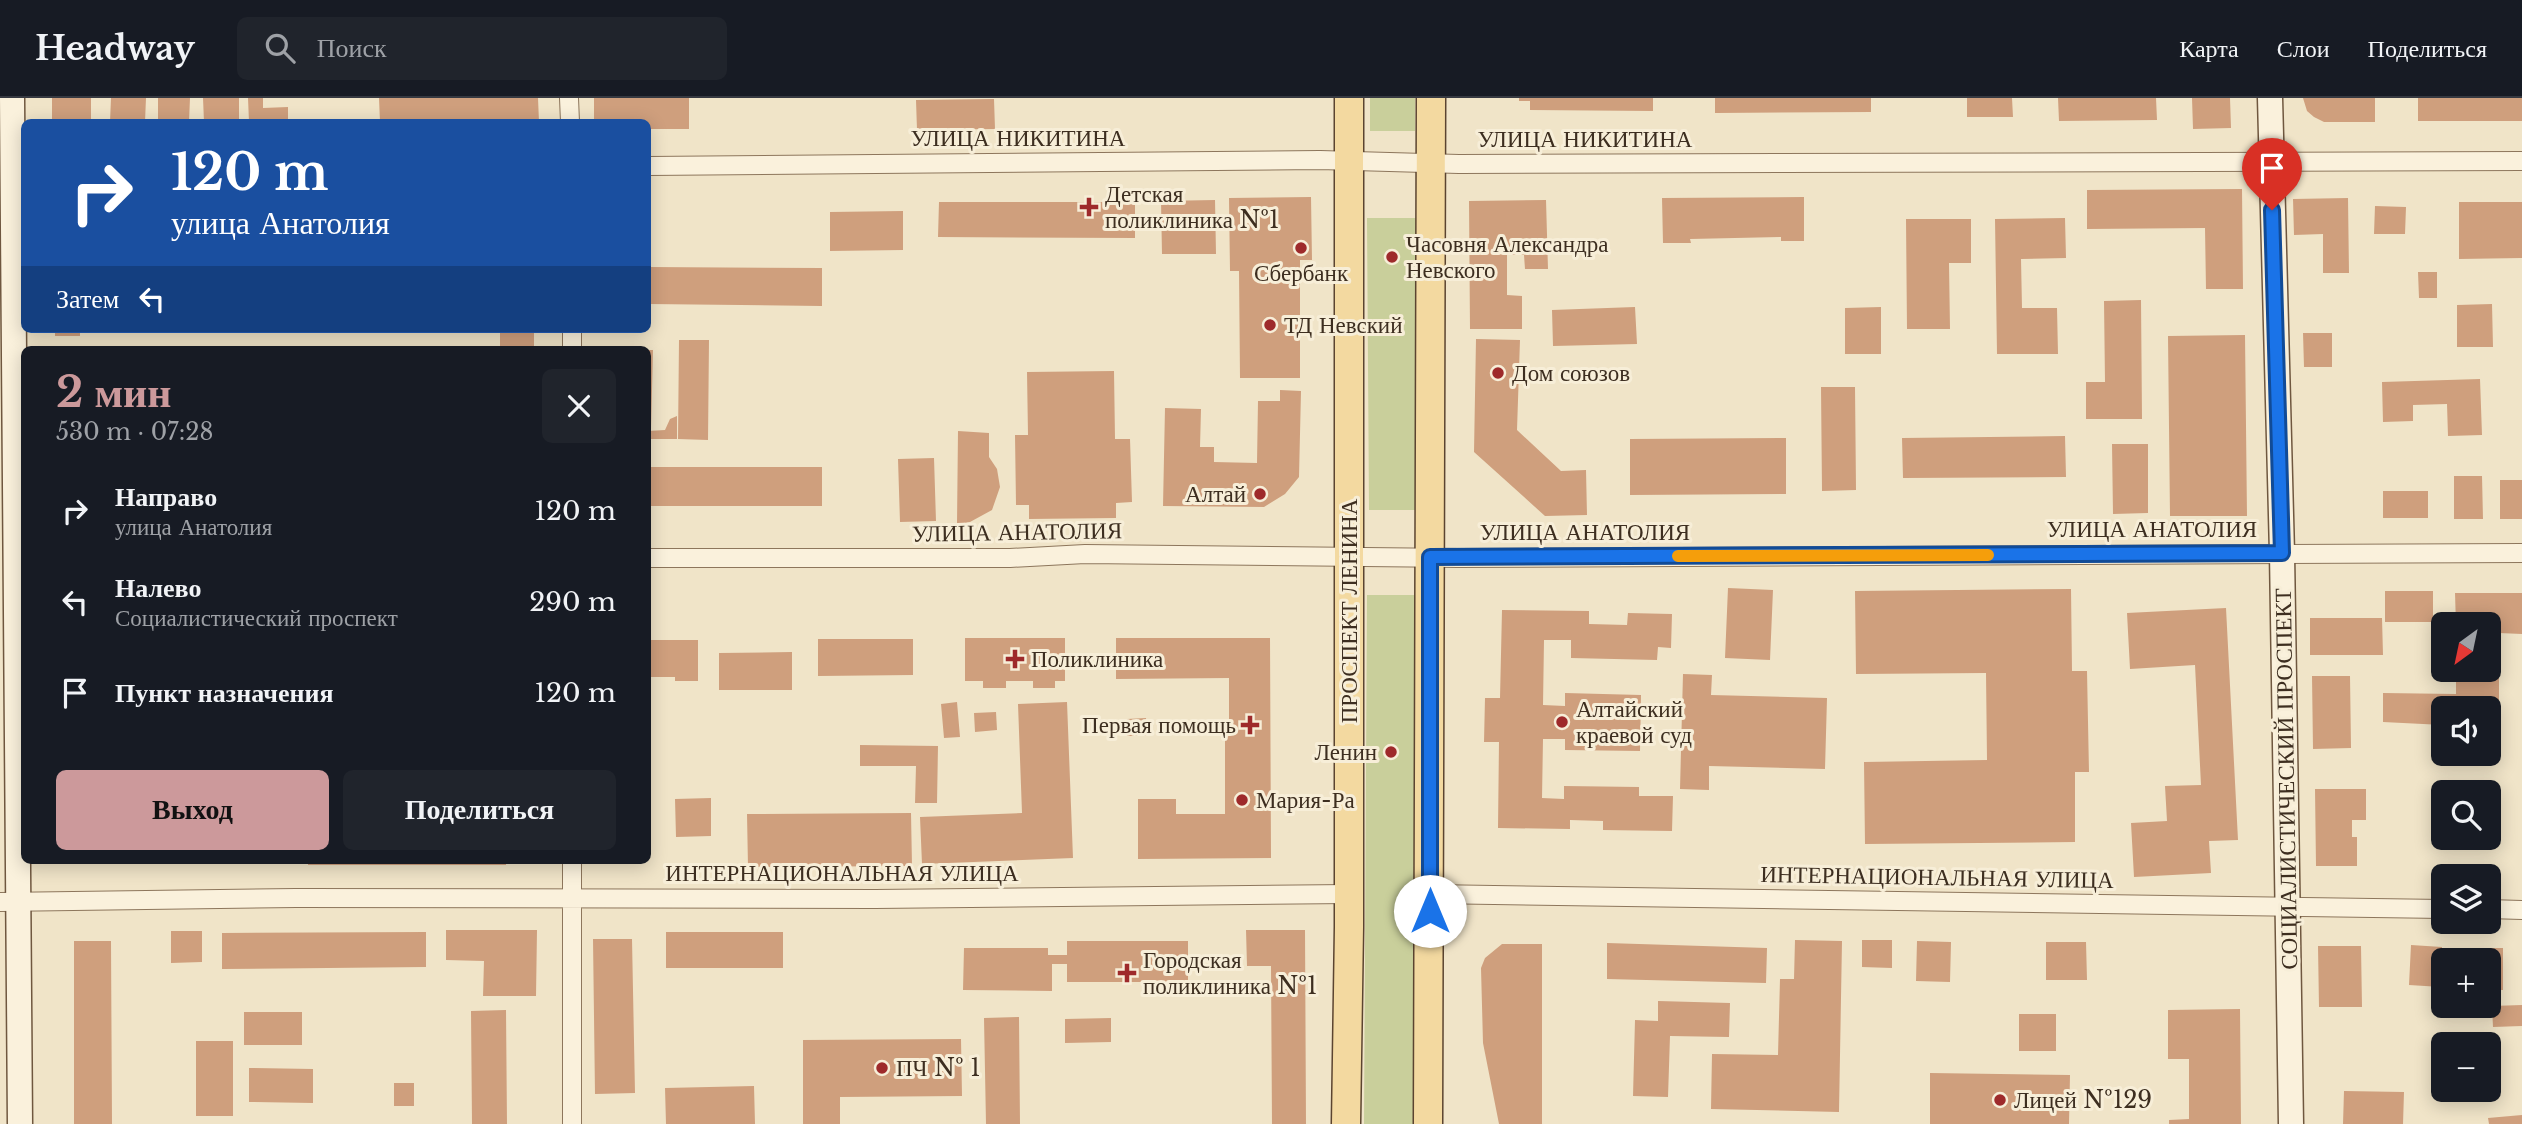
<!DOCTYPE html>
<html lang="ru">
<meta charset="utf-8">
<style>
:root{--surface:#171b24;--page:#20242c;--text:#f1f3f6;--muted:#9ea1a6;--line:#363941;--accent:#cc999b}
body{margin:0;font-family:"Libre Baskerville",serif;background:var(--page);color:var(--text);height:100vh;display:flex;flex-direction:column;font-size:26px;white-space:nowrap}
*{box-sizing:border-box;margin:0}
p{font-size:23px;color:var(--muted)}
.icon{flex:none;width:38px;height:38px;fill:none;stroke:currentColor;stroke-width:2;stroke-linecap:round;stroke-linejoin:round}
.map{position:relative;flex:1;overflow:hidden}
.side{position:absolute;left:21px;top:248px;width:630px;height:518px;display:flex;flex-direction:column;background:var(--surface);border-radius:10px;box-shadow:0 4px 18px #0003}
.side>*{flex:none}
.banner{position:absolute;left:21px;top:21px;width:630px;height:214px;border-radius:10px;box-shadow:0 4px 18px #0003;background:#1a4fa0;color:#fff;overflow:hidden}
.needle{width:46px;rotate:213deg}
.tools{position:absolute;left:2431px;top:514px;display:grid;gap:14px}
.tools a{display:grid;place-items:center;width:70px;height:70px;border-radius:10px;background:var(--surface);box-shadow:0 4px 18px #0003;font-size:35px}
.pin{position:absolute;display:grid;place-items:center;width:60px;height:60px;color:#fff;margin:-72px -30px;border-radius:50% 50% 50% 0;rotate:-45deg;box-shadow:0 0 7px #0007}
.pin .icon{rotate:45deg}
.me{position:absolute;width:77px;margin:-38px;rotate:0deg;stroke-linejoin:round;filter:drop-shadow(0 0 5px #0008)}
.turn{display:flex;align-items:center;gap:24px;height:147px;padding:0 35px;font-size:32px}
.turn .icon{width:91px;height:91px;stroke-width:2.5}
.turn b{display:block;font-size:49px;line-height:60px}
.then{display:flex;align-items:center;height:66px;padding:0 35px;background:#0003;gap:14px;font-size:26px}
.round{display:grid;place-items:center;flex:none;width:74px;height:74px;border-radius:10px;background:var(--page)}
.summary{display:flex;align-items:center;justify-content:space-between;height:119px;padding:0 35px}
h1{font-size:42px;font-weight:700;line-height:52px;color:var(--accent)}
.primary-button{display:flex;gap:14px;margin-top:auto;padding:14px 35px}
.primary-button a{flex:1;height:80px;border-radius:10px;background:var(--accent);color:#111;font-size:28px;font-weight:700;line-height:80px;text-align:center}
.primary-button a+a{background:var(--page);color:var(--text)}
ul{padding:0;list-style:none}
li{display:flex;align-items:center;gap:21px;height:91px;padding:0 35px}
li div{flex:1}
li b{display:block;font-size:26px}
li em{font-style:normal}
header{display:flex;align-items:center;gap:42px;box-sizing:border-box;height:98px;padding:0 35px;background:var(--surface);border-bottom:2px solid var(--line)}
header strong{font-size:33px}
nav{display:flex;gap:38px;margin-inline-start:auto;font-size:24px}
.search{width:490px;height:63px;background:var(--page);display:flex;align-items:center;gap:18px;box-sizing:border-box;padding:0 24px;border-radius:10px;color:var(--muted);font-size:26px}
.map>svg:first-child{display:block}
.green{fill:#c9cf9b}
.building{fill:#cf9f7d}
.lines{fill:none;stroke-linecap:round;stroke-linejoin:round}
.street-casing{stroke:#8d765c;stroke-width:20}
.secondary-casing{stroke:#6f573f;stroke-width:27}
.primary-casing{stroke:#5b4430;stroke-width:31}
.street{stroke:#faf1dc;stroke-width:18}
.secondary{stroke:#faf1dc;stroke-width:24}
.primary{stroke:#f3d9a0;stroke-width:28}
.route-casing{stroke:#114b97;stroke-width:18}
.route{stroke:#1a73e8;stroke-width:12}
.slow{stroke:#f59e0b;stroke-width:12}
.poi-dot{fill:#9e2a2b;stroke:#f7eed8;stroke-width:2.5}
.labels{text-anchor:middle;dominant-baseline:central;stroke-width:6;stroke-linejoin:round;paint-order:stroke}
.street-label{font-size:23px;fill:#3d2e20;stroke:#f7eed8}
.poi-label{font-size:23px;fill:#3d2e20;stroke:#f7eed8;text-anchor:start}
</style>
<header>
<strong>Headway</strong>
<div class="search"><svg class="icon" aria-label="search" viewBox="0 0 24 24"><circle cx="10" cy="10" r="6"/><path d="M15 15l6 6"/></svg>Поиск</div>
<nav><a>Карта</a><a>Слои</a><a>Поделиться</a></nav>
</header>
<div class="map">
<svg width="2522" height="1026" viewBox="0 0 2522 1026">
<rect width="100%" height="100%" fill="#f0e4c8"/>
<!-- green -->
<path class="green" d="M1370 0H1415V33H1370Z
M1367 120H1420L1421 412H1369Z
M1367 497H1417L1414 1026H1364Z"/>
<!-- building -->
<path class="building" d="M52 0H91V24H52Z
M111 0H146L145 24H110Z
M158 0H190L189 24H158Z
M203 0H239V24H204Z
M248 0H263V10L288 9V24H249Z
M379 0H538L539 24H380Z
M594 0H689V31H648V24H594Z
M1519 0H1653V13L1530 12V3H1519Z
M1715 0H1871V14L1715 15Z
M1967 0H2012L2013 19H1967Z
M2058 0H2156L2157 22 2059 23Z
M2192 0H2230L2231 30 2193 31Z
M2303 0H2375V24H2324L2314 19 2307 13Z
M2418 0H2522V23H2418Z
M994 1 995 31 917 32 916 2Z
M2242 91 2243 191H2206L2205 130 2087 131V92Z
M1311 99 1312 162H1300V280H1240L1239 173H1230L1229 100Z
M1804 99V143H1781V139L1690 141 1691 145H1663L1662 100Z
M2348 100 2349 175H2323V136L2294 137 2293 101Z
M1215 102 1216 156H1162L1161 103Z
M1546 102 1548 171H1525L1524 157H1507V197L1522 198V231H1470L1469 103Z
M939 104H1135V140L938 139Z
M2459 104H2522V160L2459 161Z
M2375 108 2406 109 2405 136H2374Z
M903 113V152L830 153V114Z
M2065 120 2066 160 2021 161 2022 210H2057L2058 256H1997L1995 121Z
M1906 121H1971V165H1949L1950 231H1907Z
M648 169 822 170V208L648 206Z
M2418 174H2437V200H2419Z
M2141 202 2142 321H2086V284H2105L2104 203Z
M2492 206 2493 249H2457V207Z
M1635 209 1637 246 1553 248 1552 212Z
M1881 209V256H1845V210Z
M55 231H80V238H55Z
M500 231H534V252H500Z
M2303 235H2332V269H2304Z
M2245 237 2247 418H2170L2168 238Z
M1476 241 1520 242 1517 332 1561 373 1586 372 1587 417 1545 418 1474 354Z
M679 242H709L708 342 678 341Z
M648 252H653L651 332H648Z
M1114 273 1115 341H1130L1132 404 1116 405V420L1029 421V407H1016L1015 337H1028L1027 274Z
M2480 281 2482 337 2448 338 2447 306 2413 307V323L2383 324 2382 284Z
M1821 289H1855L1856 392 1822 393Z
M1280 292 1301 293 1299 379 1285 396 1264 409 1163 408 1165 310 1201 311 1200 349H1214V364L1257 365 1258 303H1280Z
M677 318V341H648V333L665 332 670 321Z
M958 333 989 335V359L997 371 1000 389 992 412 970 424 957 426Z
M2065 338 2066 379 1903 380 1902 340Z
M1786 340V396L1630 397V341Z
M2112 346H2148V415L2113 416Z
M934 360 936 423 900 424 898 361Z
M648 369H822V408H648Z
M2454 378H2482L2483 421H2454Z
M2500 382H2522V421H2500Z
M2383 393H2428V420H2383Z
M1728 490 1773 492 1770 562 1725 560Z
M2071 491 2072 573H2087L2089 674H2075V744L1865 746 1864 664 1987 662 1986 575 1856 576 1855 493Z
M2385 493H2433V524H2385Z
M2455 495H2522V536L2499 535V626H2488V611H2443V627L2383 624V595L2456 596V572H2488V527H2456Z
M2226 510 2238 742 2209 743 2211 775 2134 779 2131 725 2167 723 2165 688 2201 687 2195 567 2130 571 2127 515Z
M1502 512 1589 513V526L1627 527 1628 515 1672 516 1671 550 1658 549 1657 562 1571 560V542H1544L1543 607 1565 608V595L1641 597 1640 653 1565 652V641H1543L1542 700 1564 701V688L1639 689V698H1673L1672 733 1603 732V723L1570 722V731L1498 730 1499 644H1484L1485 600H1500Z
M2310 520H2382L2383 557H2310Z
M965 540H1065V583H1055V590H1033V583H1006V590H983V583H965Z
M1116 540H1270L1271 760 1138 761V701H1176V716H1225V639L1229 638V580L1116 581Z
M818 541H913V577L818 578Z
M648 542H698V583H675V579H648Z
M792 554V592H719V555Z
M1683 576 1712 577 1711 597 1827 600 1825 671 1709 668V692L1680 691Z
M2312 578H2350L2351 650 2313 651Z
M957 604 960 639 944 640 941 606Z
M1067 604 1073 760 922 766 920 719 1022 715 1018 606Z
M996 614 997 632 975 634 974 615Z
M1146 620 1147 638H1127V621Z
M860 647 938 648 937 705H915L916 668H860Z
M2315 691H2366V722H2352V739H2357V768H2316Z
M711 700V738L676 739 675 701Z
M911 715 912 768 748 769 747 716Z
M182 763H264V765L182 766Z
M308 763H506V767H308Z
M446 832H537L536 898H483L484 863 446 862Z
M1246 832H1305L1306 1026H1272L1271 868H1247Z
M171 833H202V864L171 865Z
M426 834V869L222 871V835Z
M666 834H783V870H666Z
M593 841H632L635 995 595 996Z
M1795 842 1842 843 1839 1014 1711 1011 1712 956 1778 957 1780 881H1794Z
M1862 842H1892V870L1862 869Z
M74 843H111L112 1026H74Z
M1067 843H1188V884H1067V866H1052V893L963 892 964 850H1048V857H1067Z
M1917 843 1951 844 1950 884 1916 883Z
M2046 844H2086L2087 882H2046Z
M1607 845 1767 850 1766 885 1607 881Z
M1502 846H1542V1026H1499L1483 945 1481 870 1485 860Z
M2411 847 2442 849 2441 889 2409 887Z
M2318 848H2361L2362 909H2319Z
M2470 850H2503V892H2488V863H2470Z
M1658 903 1730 905 1729 939 1670 938 1668 999 1633 998 1635 922 1658 923Z
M2522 907V928L2493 929 2492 908Z
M2240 911 2241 1026H2169V1022L2189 1021V961H2168V912Z
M506 912 507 1026H472L471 913Z
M244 914H302V947H244Z
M2019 916H2056V953H2019Z
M1019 919 1020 1026H986L984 920Z
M1111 920V944L1065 945V921Z
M961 941 962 998 840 999V1026H803V942Z
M196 943H233V1018H196Z
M249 970 313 971V1005L249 1004Z
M1930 975 2070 977 2069 1026H1930Z
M394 985H414V1008H394Z
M754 988 755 1026H666L665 990Z
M2344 993 2404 994 2403 1026H2343Z
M2522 1017V1026H2489L2488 1020Z"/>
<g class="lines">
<defs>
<path id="street" d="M569 0 570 24
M648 68 1320 62 1459 66 2522 63
M572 231V252
M648 460H1010L1085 456 1458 460 2522 455
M1430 796 2443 811
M0 804 296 800 875 801 1349 796
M2488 811 2522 812
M572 1026V763"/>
<path id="secondary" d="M12 0 20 1026
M2270 0 2282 455 2291 1026"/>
<path id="primary" d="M1346 1026 1349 829V0
M1428 1026 1431 0"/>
</defs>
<!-- street casing -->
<use href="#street" class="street-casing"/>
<!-- secondary casing -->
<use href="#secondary" class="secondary-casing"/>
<!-- primary casing -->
<use href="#primary" class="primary-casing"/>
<!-- street -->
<use href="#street" class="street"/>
<!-- secondary -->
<use href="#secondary" class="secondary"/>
<!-- primary -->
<use href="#primary" class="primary"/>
</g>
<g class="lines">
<defs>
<path id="route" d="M1430 813V459L2282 455 2272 112"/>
</defs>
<!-- route casing -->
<use href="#route" class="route-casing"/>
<!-- route -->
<use href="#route" class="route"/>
<!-- slow -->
<path class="slow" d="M1678 458 1988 457"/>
</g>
<!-- markers -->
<g class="poi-dot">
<path d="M1085.5 98.5h7v7h7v7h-7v7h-7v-7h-7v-7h7z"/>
<circle cx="1301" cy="150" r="7"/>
<circle cx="1392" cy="159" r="7"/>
<circle cx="1270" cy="227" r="7"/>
<circle cx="1498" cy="275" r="7"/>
<circle cx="1260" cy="396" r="7"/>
<path d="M1011.5 550.5h7v7h7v7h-7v7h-7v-7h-7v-7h7z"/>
<circle cx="1562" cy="624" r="7"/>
<path d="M1246.5 616.5h7v7h7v7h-7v7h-7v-7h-7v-7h7z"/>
<circle cx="1391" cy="654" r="7"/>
<circle cx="1242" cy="702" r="7"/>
<path d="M1123.5 864.5h7v7h7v7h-7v7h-7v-7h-7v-7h7z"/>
<circle cx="882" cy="970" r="7"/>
<circle cx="2000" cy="1002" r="7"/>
</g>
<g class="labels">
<!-- street labels -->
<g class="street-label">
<text x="1018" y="40">УЛИЦА НИКИТИНА</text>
<text x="1585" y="41">УЛИЦА НИКИТИНА</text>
<text x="2152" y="431">УЛИЦА АНАТОЛИЯ</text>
<text transform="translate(1017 434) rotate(-1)">УЛИЦА АНАТОЛИЯ</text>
<text x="1585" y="434">УЛИЦА АНАТОЛИЯ</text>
<text transform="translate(1349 513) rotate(-90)">ПРОСПЕКТ ЛЕНИНА</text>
<text transform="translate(2286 681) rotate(-91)">СОЦИАЛИСТИЧЕСКИЙ ПРОСПЕКТ</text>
<text x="842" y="775">ИНТЕРНАЦИОНАЛЬНАЯ УЛИЦА</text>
<text transform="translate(1937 779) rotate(1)">ИНТЕРНАЦИОНАЛЬНАЯ УЛИЦА</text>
</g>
<!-- poi labels -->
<g class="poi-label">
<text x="1105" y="96">Детская<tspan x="1105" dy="26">поликлиника №1</tspan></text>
<text x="1406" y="146">Часовня Александра<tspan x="1406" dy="26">Невского</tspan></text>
<text x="1301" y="175" text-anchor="middle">Сбербанк</text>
<text x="1284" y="227">ТД Невский</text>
<text x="1512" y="275">Дом союзов</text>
<text x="1246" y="396" text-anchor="end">Алтай</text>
<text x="1031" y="561">Поликлиника</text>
<text x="1576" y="611">Алтайский<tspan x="1576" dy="26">краевой суд</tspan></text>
<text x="1236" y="627" text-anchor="end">Первая помощь</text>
<text x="1377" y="654" text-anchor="end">Ленин</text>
<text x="1256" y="702">Мария-Ра</text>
<text x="1143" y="862">Городская<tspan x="1143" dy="26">поликлиника №1</tspan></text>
<text x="896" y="970">ПЧ № 1</text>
<text x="2014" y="1002">Лицей №129</text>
</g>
</g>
</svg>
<div class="tools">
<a><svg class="needle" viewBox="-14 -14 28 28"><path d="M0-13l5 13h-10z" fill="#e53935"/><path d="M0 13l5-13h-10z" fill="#9ea1a6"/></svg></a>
<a><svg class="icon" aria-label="sound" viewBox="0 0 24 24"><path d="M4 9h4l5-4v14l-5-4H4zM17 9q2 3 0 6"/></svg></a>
<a><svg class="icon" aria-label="search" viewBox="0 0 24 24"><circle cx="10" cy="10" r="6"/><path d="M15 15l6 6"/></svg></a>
<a><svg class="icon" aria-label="layers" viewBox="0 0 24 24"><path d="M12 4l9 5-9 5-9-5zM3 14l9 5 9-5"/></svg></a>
<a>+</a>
<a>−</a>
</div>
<div class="pin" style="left:2272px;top:112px;background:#d93025"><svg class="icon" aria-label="arrive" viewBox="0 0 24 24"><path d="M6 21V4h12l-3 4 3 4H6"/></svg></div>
<svg class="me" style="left:1430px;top:813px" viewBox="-20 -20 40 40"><circle r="19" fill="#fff"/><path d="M0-13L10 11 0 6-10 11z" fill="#1a73e8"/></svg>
<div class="banner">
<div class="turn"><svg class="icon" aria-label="right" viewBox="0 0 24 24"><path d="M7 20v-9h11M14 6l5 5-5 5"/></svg><div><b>120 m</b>улица Анатолия</div></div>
<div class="then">Затем<svg class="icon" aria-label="left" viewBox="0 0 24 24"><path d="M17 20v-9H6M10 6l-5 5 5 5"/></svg></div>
</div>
<section class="side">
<div class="summary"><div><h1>2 мин</h1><p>530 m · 07:28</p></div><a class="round"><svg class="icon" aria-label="close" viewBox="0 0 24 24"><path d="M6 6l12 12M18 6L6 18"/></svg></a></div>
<ul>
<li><svg class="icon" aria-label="right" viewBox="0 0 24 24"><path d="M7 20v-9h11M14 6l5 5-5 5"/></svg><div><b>Направо</b><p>улица Анатолия</p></div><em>120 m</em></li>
<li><svg class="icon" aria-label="left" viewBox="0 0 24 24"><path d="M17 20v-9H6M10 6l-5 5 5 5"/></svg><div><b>Налево</b><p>Социалистический проспект</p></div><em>290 m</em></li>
<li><svg class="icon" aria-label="arrive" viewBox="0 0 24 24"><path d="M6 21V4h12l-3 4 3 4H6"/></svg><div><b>Пункт назначения</b></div><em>120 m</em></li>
</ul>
<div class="primary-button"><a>Выход</a><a>Поделиться</a></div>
</section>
</div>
